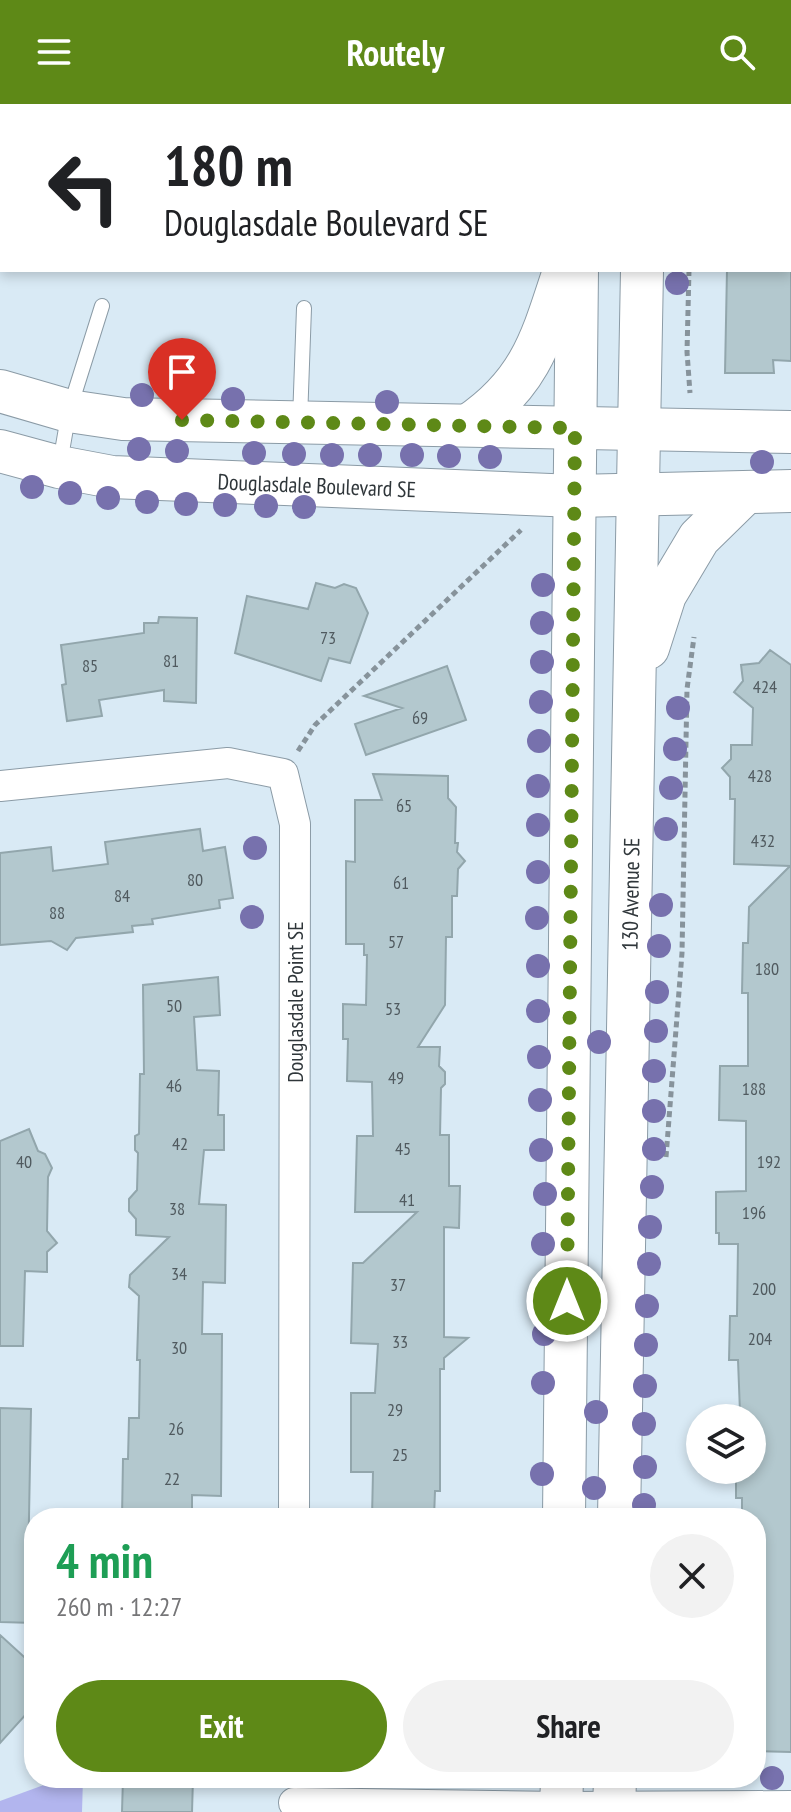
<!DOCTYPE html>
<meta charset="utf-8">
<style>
:root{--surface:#fff;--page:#f2f2f2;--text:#202124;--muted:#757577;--accent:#5e8917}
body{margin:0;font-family:"PT Sans Narrow",sans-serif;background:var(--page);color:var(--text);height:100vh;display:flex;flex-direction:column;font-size:30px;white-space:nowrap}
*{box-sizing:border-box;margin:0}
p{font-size:26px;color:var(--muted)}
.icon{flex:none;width:44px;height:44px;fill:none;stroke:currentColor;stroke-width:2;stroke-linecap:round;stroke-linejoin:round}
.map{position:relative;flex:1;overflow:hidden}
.drawer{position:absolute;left:24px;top:1404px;width:742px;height:280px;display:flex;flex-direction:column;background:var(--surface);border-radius:32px;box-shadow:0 4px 12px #0003}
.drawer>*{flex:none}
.hud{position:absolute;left:0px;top:0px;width:792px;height:168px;box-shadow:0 4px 12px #0003;background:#fff;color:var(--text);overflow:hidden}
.buttons{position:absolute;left:686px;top:1300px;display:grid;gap:16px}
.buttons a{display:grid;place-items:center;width:80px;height:80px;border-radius:50%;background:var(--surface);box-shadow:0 4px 12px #0003;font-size:40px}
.pin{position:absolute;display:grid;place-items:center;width:68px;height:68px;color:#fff;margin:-82px -34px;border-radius:50% 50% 50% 0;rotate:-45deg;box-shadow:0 0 8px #0007}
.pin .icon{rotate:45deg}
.me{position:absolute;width:88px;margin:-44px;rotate:0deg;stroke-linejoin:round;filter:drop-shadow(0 0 6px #0008)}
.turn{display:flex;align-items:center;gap:28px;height:168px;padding:0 32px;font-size:36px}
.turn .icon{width:104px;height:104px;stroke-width:2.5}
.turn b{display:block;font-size:56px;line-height:68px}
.round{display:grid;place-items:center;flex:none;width:84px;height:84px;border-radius:42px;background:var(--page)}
.overview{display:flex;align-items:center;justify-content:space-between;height:136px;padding:0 32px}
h1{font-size:48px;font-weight:800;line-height:60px;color:#1e9e55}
.cta{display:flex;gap:16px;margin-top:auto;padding:16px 32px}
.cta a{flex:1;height:92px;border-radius:48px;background:var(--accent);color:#fff;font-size:32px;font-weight:800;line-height:92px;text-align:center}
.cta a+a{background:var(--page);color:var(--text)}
header{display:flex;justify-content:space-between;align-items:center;height:104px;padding:0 32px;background:var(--accent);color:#fff;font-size:36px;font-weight:800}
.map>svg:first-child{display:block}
.green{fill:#b2b5ee}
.building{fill:#b3c8ce;stroke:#92a6ac;stroke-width:2}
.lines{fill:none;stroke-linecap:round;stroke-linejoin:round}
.lane-casing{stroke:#8b9ba6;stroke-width:16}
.street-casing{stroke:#8b9ba6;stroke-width:32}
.secondary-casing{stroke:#8b9ba6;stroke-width:44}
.path{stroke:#87939b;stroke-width:5;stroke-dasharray:6 4;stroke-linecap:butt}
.lane{stroke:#fff;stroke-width:14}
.street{stroke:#fff;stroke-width:30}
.secondary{stroke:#fff;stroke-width:42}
.tree{fill:#7771ad}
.route{stroke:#5e8917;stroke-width:14;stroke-dasharray:0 25.2}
.labels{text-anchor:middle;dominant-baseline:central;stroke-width:6;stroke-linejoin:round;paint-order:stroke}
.number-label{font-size:18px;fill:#505a5f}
.street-label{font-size:22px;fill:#2f363a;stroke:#fff}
</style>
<header><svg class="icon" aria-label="menu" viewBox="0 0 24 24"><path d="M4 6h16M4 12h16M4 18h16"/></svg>Routely<svg class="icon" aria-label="search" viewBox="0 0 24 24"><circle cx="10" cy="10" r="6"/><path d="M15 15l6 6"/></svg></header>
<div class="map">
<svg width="791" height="1708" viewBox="0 0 791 1708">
<rect width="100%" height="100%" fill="#d9eaf5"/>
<!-- green -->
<path class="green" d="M63 1674H83L82 1708H0V1697Z"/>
<!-- building -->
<path class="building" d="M727 166H791V257L773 256 774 269H725Z
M316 479 335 484 344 480 356 484 368 509 350 559 329 554 321 577 235 549 247 492 308 505Z
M159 513 197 514 196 599 164 597V586L99 596 102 612 67 617 62 581 66 580 61 541 144 529V519H158Z
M770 546 791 561V1648L756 1647V1414H742V1394H736V1366H752V1314H748V1308H740L738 1256H729L730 1212H737L738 1140H719V1129H716V1088L746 1087V1017L719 1016 720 962H748V889H742L743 839H748L749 803 790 762 734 760 735 695H730V673L722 664 731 655V641H752L753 604 734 588 743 577 741 561 759 559Z
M447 562 466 616 366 651 355 620 402 604 364 592Z
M373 670 448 672V694L456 703 455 739H458L457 748 465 757 458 765 457 792H452V833H446L445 901 418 943H440L439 962 445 968V980L441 984 440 1031H449V1082H460L459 1124 444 1123V1233L468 1234 444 1254V1265H440V1387H435L434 1414H372L373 1368H351V1289H375L378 1240 351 1239 353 1159H363L417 1108H355L357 1032H373L372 978 347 977 348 935H343V900L366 901 367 851H364V840H346V757L355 758V696H382Z
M200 725 203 747 225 743 233 794 219 796 220 804 152 815 153 820 132 822 133 828 76 834 67 846 51 837 0 841V749L51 743 53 767 108 760 105 738Z
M218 873 220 911 194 913 197 966 219 967 218 1011H224V1046H204L199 1100 226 1101 225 1179 203 1178 202 1230H222L221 1392 192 1391V1414H122L123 1355H128L129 1314H139L140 1256H137L139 1192 129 1183 130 1171 169 1133 136 1131V1115L129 1107V1095L137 1086 138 1049 135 1046V1032L139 1030 140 970H144L143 881Z
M29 1025 38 1047 45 1050 52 1064 48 1073 47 1127 57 1139 47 1148V1168L25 1167 23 1242H0V1037Z
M0 1304 31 1305 28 1467H34V1519L0 1518Z
M0 1531 34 1562V1587L28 1594 29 1607 0 1639Z
M123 1674H193L192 1708H122Z"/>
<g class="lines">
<defs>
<path id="lane" d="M300 316 304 204
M60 359 69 307 102 202"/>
<path id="street" d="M0 682 228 659 283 670 295 720 294 1414
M294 1699 561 1703 791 1702"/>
<g id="secondary">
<path d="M580 2V0"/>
<path d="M644 2V0"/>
<path d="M0 287 69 307 123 315 791 328"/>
<path d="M469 321C531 279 542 234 564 167"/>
<path id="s1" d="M0 347 59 363 112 373 575 392 791 387"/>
<path d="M648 544 665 491 699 434 746 388"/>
<path d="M564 1414 577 166"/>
<path id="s2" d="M619 1414 642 166"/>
<path d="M561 1708 562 1674"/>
<path d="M614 1708 615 1674"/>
</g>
</defs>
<!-- lane casing -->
<use href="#lane" class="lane-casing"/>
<!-- street casing -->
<use href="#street" class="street-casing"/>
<!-- secondary casing -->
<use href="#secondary" class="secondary-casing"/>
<!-- path -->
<path class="path" d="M694 2V0
M689 166 687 248 690 289
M298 647 315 621 521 426
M666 1053 682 849 687 585 694 533"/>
<!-- lane -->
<use href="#lane" class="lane"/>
<!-- street -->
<use href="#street" class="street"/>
<!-- secondary -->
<use href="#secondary" class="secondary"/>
</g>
<!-- trees -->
<g class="tree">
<circle cx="677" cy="179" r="12"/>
<circle cx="142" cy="291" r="12"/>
<circle cx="233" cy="295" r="12"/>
<circle cx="387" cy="298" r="12"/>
<circle cx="139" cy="345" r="12"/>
<circle cx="177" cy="347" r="12"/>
<circle cx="254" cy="349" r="12"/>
<circle cx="294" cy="350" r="12"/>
<circle cx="332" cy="351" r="12"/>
<circle cx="370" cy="351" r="12"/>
<circle cx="412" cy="351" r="12"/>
<circle cx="449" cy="352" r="12"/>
<circle cx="490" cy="353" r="12"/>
<circle cx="762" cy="358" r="12"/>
<circle cx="32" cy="383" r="12"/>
<circle cx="70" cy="389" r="12"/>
<circle cx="108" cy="394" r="12"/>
<circle cx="147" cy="398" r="12"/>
<circle cx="186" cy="400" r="12"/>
<circle cx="225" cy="401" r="12"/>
<circle cx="266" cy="402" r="12"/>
<circle cx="304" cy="403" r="12"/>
<circle cx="543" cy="481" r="12"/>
<circle cx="542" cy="519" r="12"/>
<circle cx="542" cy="558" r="12"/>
<circle cx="541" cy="598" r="12"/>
<circle cx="678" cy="604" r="12"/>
<circle cx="539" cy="637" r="12"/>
<circle cx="675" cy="645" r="12"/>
<circle cx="538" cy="682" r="12"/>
<circle cx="671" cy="684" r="12"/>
<circle cx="538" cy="721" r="12"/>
<circle cx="666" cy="725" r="12"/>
<circle cx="255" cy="744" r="12"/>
<circle cx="538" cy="768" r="12"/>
<circle cx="661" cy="801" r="12"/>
<circle cx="252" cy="813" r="12"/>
<circle cx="537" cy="814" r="12"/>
<circle cx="659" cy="842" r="12"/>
<circle cx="538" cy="862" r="12"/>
<circle cx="657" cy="888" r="12"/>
<circle cx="538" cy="907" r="12"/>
<circle cx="656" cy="927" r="12"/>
<circle cx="599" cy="938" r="12"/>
<circle cx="539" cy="953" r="12"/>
<circle cx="654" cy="967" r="12"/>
<circle cx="540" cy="996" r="12"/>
<circle cx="654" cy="1007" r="12"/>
<circle cx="654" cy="1045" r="12"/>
<circle cx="541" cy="1046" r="12"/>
<circle cx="652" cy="1083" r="12"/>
<circle cx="545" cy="1090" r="12"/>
<circle cx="650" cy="1123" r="12"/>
<circle cx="543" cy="1140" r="12"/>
<circle cx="649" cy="1160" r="12"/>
<circle cx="545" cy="1185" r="12"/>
<circle cx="647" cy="1202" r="12"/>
<circle cx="544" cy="1230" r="12"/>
<circle cx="646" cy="1241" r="12"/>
<circle cx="543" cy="1279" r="12"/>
<circle cx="645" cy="1282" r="12"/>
<circle cx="596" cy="1308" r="12"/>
<circle cx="644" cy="1320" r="12"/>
<circle cx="645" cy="1363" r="12"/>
<circle cx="542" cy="1370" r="12"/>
<circle cx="594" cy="1384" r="12"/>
<circle cx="644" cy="1401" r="12"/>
<circle cx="772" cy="1674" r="12"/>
</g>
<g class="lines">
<!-- route -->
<path class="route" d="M182 316 575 324 567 1197"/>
</g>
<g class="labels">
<!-- number labels -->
<g class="number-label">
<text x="328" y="533">73</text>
<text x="171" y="556">81</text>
<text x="90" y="561">85</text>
<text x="765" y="582">424</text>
<text x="420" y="613">69</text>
<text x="760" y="671">428</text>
<text x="404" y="701">65</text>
<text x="763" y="736">432</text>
<text x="195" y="775">80</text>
<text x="401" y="778">61</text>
<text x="122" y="791">84</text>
<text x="57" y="808">88</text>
<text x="396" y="837">57</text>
<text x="767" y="864">180</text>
<text x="174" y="901">50</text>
<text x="393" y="904">53</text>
<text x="396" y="973">49</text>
<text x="174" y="981">46</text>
<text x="754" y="984">188</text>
<text x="180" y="1039">42</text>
<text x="403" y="1044">45</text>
<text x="24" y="1057">40</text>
<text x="769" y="1057">192</text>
<text x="407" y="1095">41</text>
<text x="177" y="1104">38</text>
<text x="754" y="1108">196</text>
<text x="179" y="1169">34</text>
<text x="398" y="1180">37</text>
<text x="764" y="1184">200</text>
<text x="760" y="1234">204</text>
<text x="400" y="1237">33</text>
<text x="179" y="1243">30</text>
<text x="395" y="1305">29</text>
<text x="176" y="1324">26</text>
<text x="400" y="1350">25</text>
<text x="172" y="1374">22</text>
</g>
<!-- street labels -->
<g class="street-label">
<text stroke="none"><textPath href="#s1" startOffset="320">Douglasdale Boulevard SE</textPath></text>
<text stroke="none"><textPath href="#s2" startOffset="624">130 Avenue SE</textPath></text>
<text transform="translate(295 898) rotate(-90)">Douglasdale Point SE</text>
</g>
</g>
</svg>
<div class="buttons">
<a><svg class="icon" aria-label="layers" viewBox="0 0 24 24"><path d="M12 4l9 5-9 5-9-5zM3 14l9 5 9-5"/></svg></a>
</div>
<div class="pin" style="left:182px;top:316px;background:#d93025"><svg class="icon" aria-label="arrive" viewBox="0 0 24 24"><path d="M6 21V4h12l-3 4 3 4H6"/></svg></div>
<svg class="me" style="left:567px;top:1197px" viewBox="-20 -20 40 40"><circle r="17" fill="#5e8917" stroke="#fff" stroke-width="3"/><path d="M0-11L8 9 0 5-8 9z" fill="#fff"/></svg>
<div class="hud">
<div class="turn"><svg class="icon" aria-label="left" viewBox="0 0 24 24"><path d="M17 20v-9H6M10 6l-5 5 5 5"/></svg><div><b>180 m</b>Douglasdale Boulevard SE</div></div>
</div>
<section class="drawer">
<div class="overview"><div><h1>4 min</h1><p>260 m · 12:27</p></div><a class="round"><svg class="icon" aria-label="close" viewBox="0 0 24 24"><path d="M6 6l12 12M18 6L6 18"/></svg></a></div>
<div class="cta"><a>Exit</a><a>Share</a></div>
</section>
</div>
